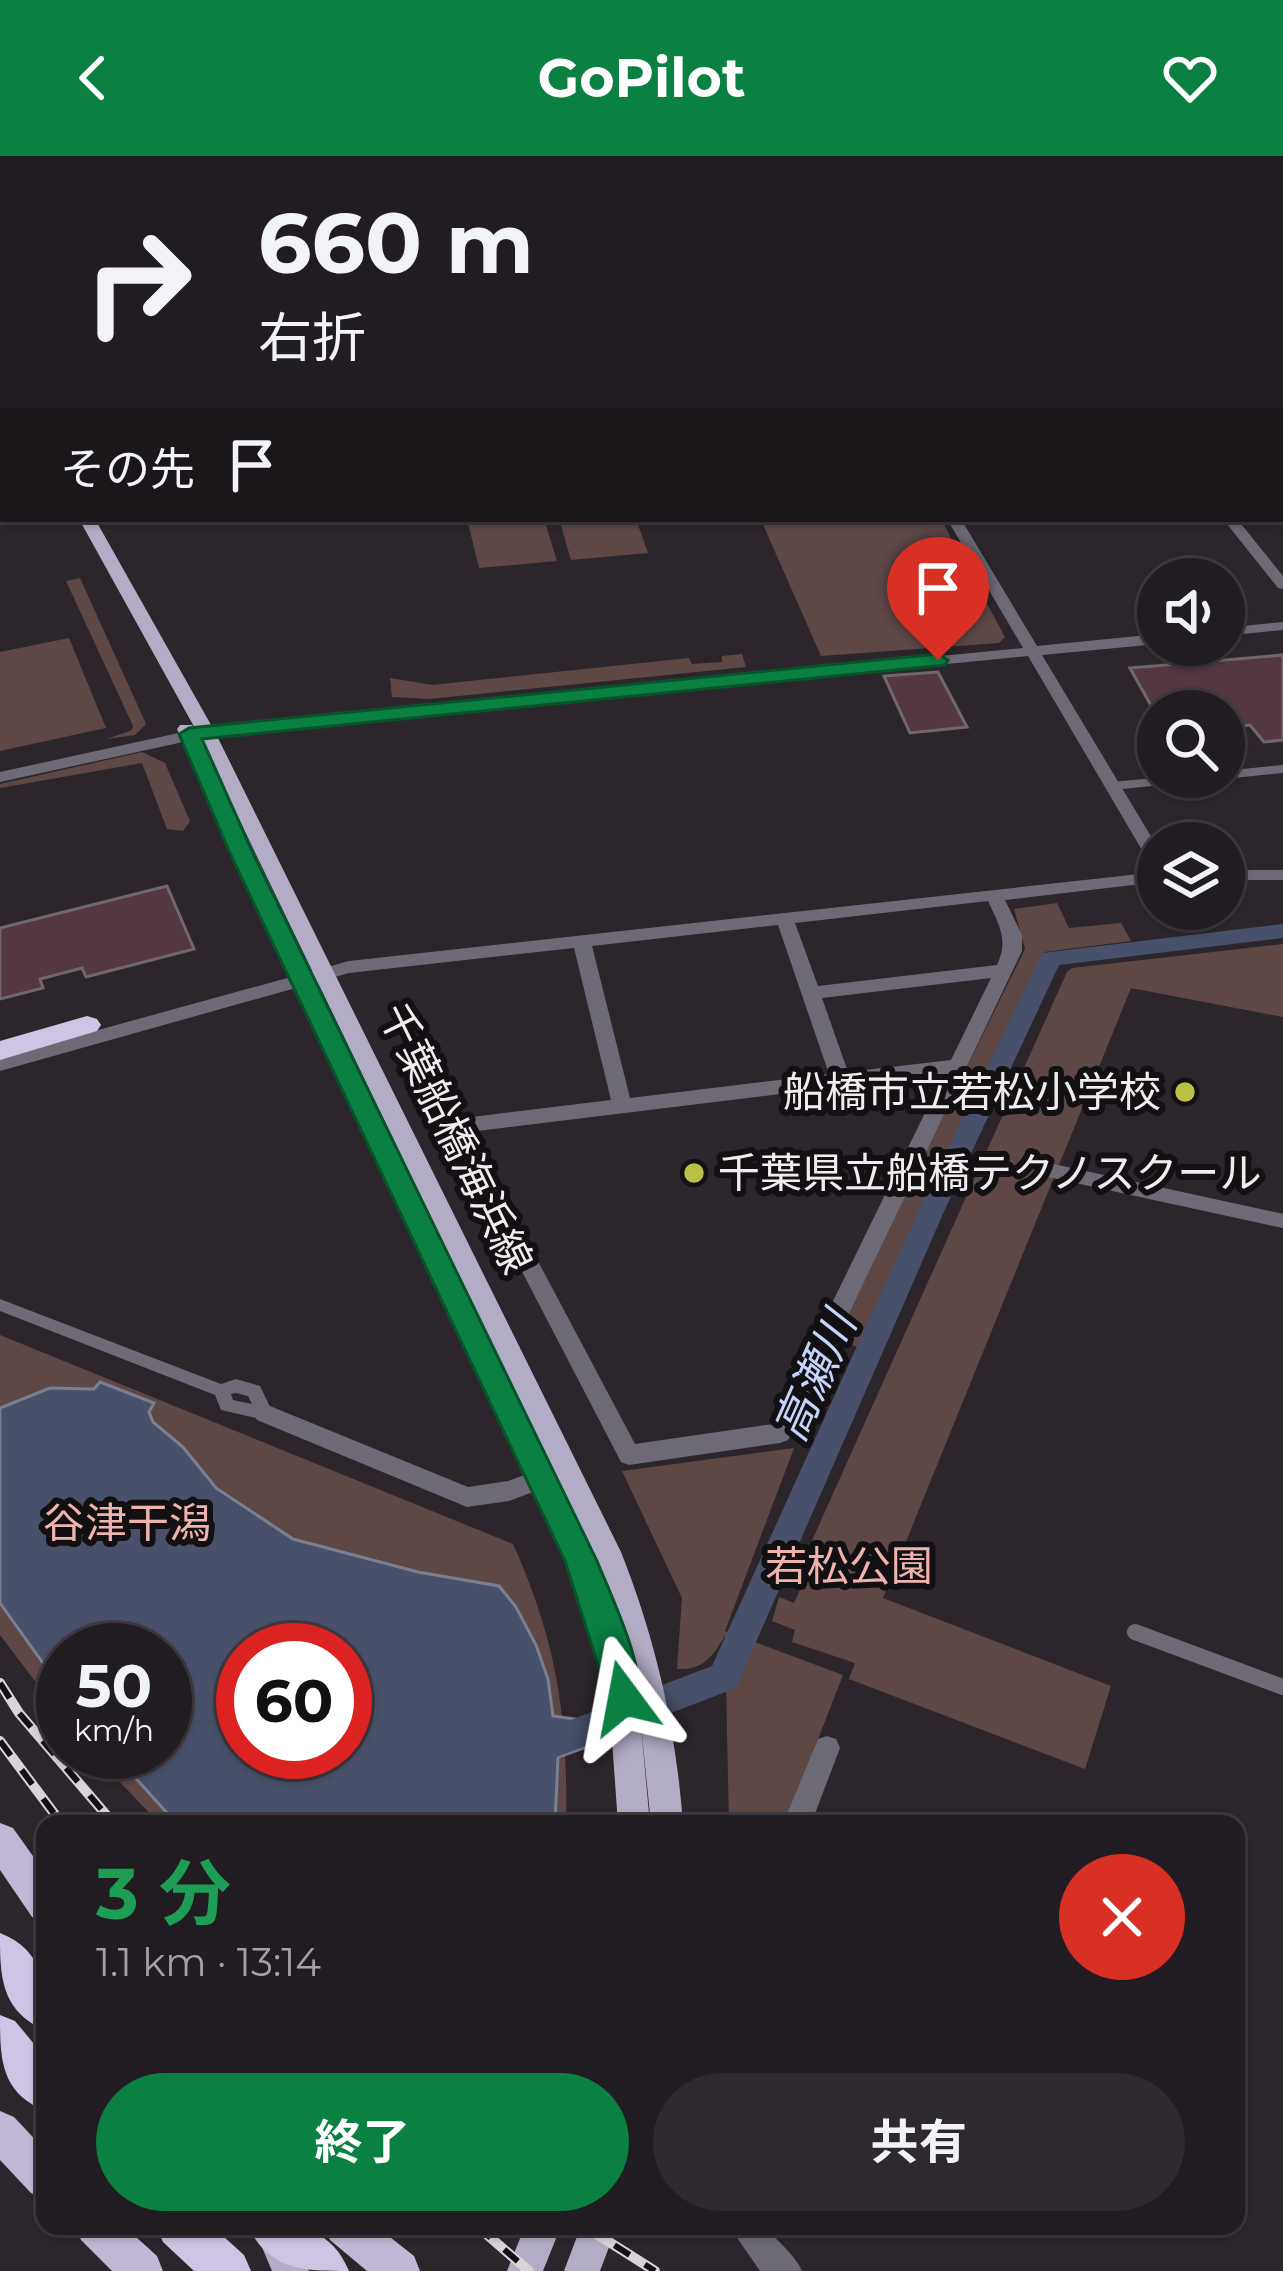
<!DOCTYPE html>
<html lang="ja">
<meta charset="utf-8">
<style>
:root{--surface:#211c21;--page:#2d292e;--text:#f1f3f6;--muted:#a2a1a5;--line:#3e3a3f;--accent:#0b8043}
body{margin:0;font-family:Montserrat,"Noto Sans JP",sans-serif;background:var(--page);color:var(--text);height:100vh;display:flex;flex-direction:column;font-size:45px;white-space:nowrap}
*{box-sizing:border-box;margin:0}
p{font-size:39px;color:var(--muted)}
.icon{flex:none;width:66px;height:66px;fill:none;stroke:currentColor;stroke-width:2;stroke-linecap:round;stroke-linejoin:round}
.map{position:relative;flex:1;overflow:hidden}
.sheet{position:absolute;left:36px;top:1659px;width:1209px;height:420px;display:flex;flex-direction:column;background:var(--surface);border-radius:24px;box-shadow:0 3px 9px #0004,0 0 0 3px var(--line)}
.sheet>*{flex:none}
.hud{position:absolute;left:0px;top:0px;width:1284px;height:366px;box-shadow:0 3px 9px #0004,0 0 0 3px var(--line);background:#211c21;color:var(--text);overflow:hidden}
.fabs{position:absolute;left:1137px;top:402px;display:grid;gap:24px}
.fabs a{display:grid;place-items:center;width:108px;height:108px;border-radius:50%;background:var(--surface);box-shadow:0 3px 9px #0004,0 0 0 3px var(--line);font-size:60px}
.speed{position:absolute;left:36px;top:1467px;display:flex;gap:24px;font-size:60px;font-weight:700;text-align:center}
.speed>*{display:grid;place-content:center;width:156px;height:156px;border-radius:50%;background:var(--surface);box-shadow:0 3px 9px #0004,0 0 0 3px var(--line);line-height:1}
.speed small{font-size:30px;font-weight:400}
.speed .limit{border:18px solid #d22;background:#fff;color:#111}
.pin{position:absolute;display:grid;place-items:center;width:102px;height:102px;color:#fff;margin:-123px -51px;border-radius:50% 50% 50% 0;rotate:-45deg;box-shadow:0 0 12px #0007}
.pin .icon{rotate:45deg}
.me{position:absolute;width:132px;margin:-66px;rotate:347deg;stroke-linejoin:round;filter:drop-shadow(0 0 9px #0008)}
.turn{display:flex;align-items:center;gap:42px;height:252px;padding:0 60px;font-size:54px}
.turn .icon{width:156px;height:156px;stroke-width:2.5}
.turn b{display:block;font-size:84px;line-height:102px}
.then{display:flex;align-items:center;height:114px;padding:0 60px;background:#0003;gap:24px;font-size:45px}
.round{display:grid;place-items:center;flex:none;width:126px;height:126px;border-radius:63px;background:var(--page)}
.summary{display:flex;align-items:center;justify-content:space-between;height:204px;padding:0 60px}
h1{font-size:72px;font-weight:700;line-height:90px;color:#1e9e55}
.button{display:flex;gap:24px;margin-top:auto;padding:24px 60px}
.button a{flex:1;height:138px;border-radius:72px;background:var(--accent);color:#fff;font-size:48px;font-weight:700;line-height:138px;text-align:center}
.button a+a{background:var(--page);color:var(--text)}
header{display:flex;justify-content:space-between;align-items:center;height:156px;padding:0 60px;background:var(--accent);color:#fff;font-size:54px;font-weight:700}
.map>svg:first-child{display:block}
.green{fill:#5d4846;fill-rule:evenodd}
.water{fill:#485169;stroke:#7a7f91;stroke-width:3;fill-rule:evenodd}
.lines{fill:none;stroke-linecap:round;stroke-linejoin:round}
.river{fill:#485169;fill-rule:evenodd}
.building{fill:#533841;stroke:#71676a;stroke-width:3}
.pedestrian-far1{stroke:#6d6a76;stroke-width:14}
.pedestrian{stroke:#6d6a76;stroke-width:16}
.minor{fill:#6d6a76;fill-rule:evenodd}
.tertiary{fill:#6d6a76;fill-rule:evenodd}
.primary{fill:#b2acc4;fill-rule:evenodd}
.trunk{fill:#c0b8d4;fill-rule:evenodd}
.motorway{fill:#cdc5e3;fill-rule:evenodd}
.rail-casing{stroke:#d9d4d9;stroke-width:10}
.rail{stroke:#131013;stroke-width:6;stroke-dasharray:18;stroke-linecap:butt}
.route{fill:#0b8043;stroke:#07532c;stroke-width:3}
.poi-dot{fill:#bac046;stroke:#131013;stroke-width:4.5}
.labels{text-anchor:middle;dominant-baseline:central;stroke-width:12;stroke-linejoin:round;paint-order:stroke}
.poi-label{font-size:42px;fill:#efebef;stroke:#131013;text-anchor:end}
.street-label{font-size:42px;fill:#efebef;stroke:#131013}
.park-label{font-size:42px;fill:#efb3ad;stroke:#131013}
.water-label{font-size:45px;font-style:italic;fill:#c5d4fb;stroke:#131013}
</style>
<header><svg class="icon" aria-label="back" viewBox="0 0 24 24"><path d="M15 5l-7 7 7 7"/></svg>GoPilot<svg class="icon" aria-label="heart" viewBox="0 0 24 24"><path d="M12 20l-8-8c-3-5 5-10 8-4 3-6 11-1 8 4z"/></svg></header>
<div class="map">
<svg width="1283" height="2115" viewBox="0 0 1283 2115">
<rect width="100%" height="100%" fill="#2c262c"/>
<!-- green -->
<path class="green" d="M467 363H544L557 405 479 412Z
M559 363H636L648 397 571 404Z
M941 363 1005 481 999 487 821 500 761 364Z
M80 422 146 568 135 579 107 583 132 574 133 570 66 425Z
M69 482 106 572 0 595V496Z
M742 498 746 511 429 543 392 541 390 522 432 529 689 502 692 508 722 506V500Z
M142 596 165 607 190 665 183 675 167 673 142 607 0 632V628Z
M1057 747 1069 772 1121 767 1131 785 1044 796 857 1191 834 1181 1025 793 1014 753Z
M1283 788V861L1131 832 883 1442 1111 1530 1085 1613 849 1523 855 1507 792 1486 795 1474 772 1465 779 1441 794 1447 805 1422 797 1418 1067 816 1072 812Z
M0 1179 513 1388C557 1486 568 1561 566 1668H160L91 1596H165V1494H63V1562L0 1479ZM243 1494H345V1596H243Z
M794 1292 725 1475 843 1519 785 1668H729L725 1480C712 1500 705 1514 677 1513L682 1442 622 1315Z"/>
<!-- water -->
<path class="water" d="M162 0H806L162 3Z
M100 1226 154 1247 149 1256 153 1266 183 1291 216 1332 293 1383 418 1416 499 1430 516 1451 536 1489 548 1523 553 1560 589 1565 590 1590 558 1601 555 1668H177L112 1596H165V1494H63V1535L0 1447V1252L50 1232 94 1233ZM345 1494V1596H243V1494Z"/>
<g class="lines">
<!-- river -->
<path class="river" d="M0 119H3L0 128Z
M1283 768V782L1059 809 946 1051 736 1532 554 1602 542 1597 537 1586 542 1575 712 1510 920 1051 1042 797Z"/>
</g>
<!-- building -->
<path class="building" d="M1283 499V584L1264 586 1250 569 1224 572V555H1154L1130 512Z
M938 516 967 571 910 577 884 520Z
M167 730 194 793 86 821 82 812 40 823 43 832 0 843V772Z"/>
<g class="lines">
<!-- pedestrian-far1 -->
<path class="pedestrian-far1" d="M1044 1013 1283 1065
M1135 1476 1142 1479"/>
<!-- pedestrian -->
<path class="pedestrian" d="M1135 1476 1283 1531"/>
<!-- minor -->
<path class="minor" d="M61 0H69V3H61Z
M3 45V49L0 50V46Z
M1283 609V617L1224 623 1220 621H1224V615Z
M1165 621H1206L1200 625 1112 634 1106 630 1112 626Z
M0 1143 221 1228 236 1223 260 1230 273 1257 271 1262 265 1264 221 1254 215 1239 0 1155ZM236 1237 248 1240 252 1248 233 1244 231 1238Z"/>
<!-- tertiary -->
<path class="tertiary" d="M1281 153H1283V159H1281Z
M1281 171H1283V179H1281Z
M3 304V315L0 316V305Z
M947 363H961L1037 490 1158 478V488L1042 499 1158 692V711L1149 706 1028 500 206 581 0 626V616L206 571 1023 492Z
M1223 363H1237L1283 420V433L1278 432Z
M1283 466V474L1224 480V472Z
M1224 714H1283V724H1224Z
M1158 716V726L1005 744 1022 779V795L792 1277 788 1284 780 1287 629 1309 621 1306 450 977 472 961 611 944 574 792 349 817 0 915V901L349 805ZM988 745C999 769 1009 784 997 809L818 830 795 767ZM778 769 829 918 630 942 592 790ZM991 822 951 904 848 916 822 842ZM944 918 773 1268 635 1288 471 979 477 975Z
M265 1248 468 1331 508 1325 557 1307 565 1310 569 1317 565 1324 509 1345 467 1351 257 1264 253 1257 257 1250Z
M827 1580 836 1583 840 1592 811 1668H783L818 1583Z
M729 2070H765C776 2085 795 2098 802 2115H760Z"/>
<!-- primary -->
<path class="primary" d="M0 295 3 296V307L0 306Z
M79 363H95L215 576 621 1396C656 1484 676 1573 683 1668H651L640 1560 650 1668H618L609 1542 579 1432 177 573 180 569H192L195 573 606 1429 593 1397 197 576Z
M253 2070H289L309 2115H272Z
M525 2070H561L543 2115H507Z
M581 2070H617L600 2115H564Z"/>
<!-- trunk -->
<path class="trunk" d="M0 1667 13 1672 45 1717V1766L32 1761 0 1714Z
M0 1955 14 1961 45 1994V2043L31 2037 0 2004Z
M75 2070H124L157 2100 163 2115H112L81 2084Z
M324 2070H376L414 2100 420 2115H367L330 2084Z"/>
<!-- motorway -->
<path class="motorway" d="M87 860 97 863 101 869 97 875 0 904V885Z
M0 1777C46 1795 45 1832 45 1874 0 1855 0 1818 0 1777Z
M0 1859 15 1865 45 1901V1955C0 1936 0 1902 0 1859Z
M156 2070H212L244 2099 251 2115H194L163 2086Z
M248 2070C293 2070 329 2067 349 2115 304 2115 269 2115 248 2070Z"/>
<defs>
<path id="rail" d="M0 1527 19 1557 114 1668
M0 1585 62 1668
M477 2070 529 2115
M584 2070 655 2115"/>
</defs>
<!-- rail casing -->
<use href="#rail" class="rail-casing"/>
<!-- rail -->
<use href="#rail" class="rail"/>
</g>
<!-- route -->
<path class="route" d="M938 498 948 504 945 509 202 583 252 695 597 1405C610 1438 651 1521 636 1553L624 1558 612 1553 565 1405 229 695 179 578 189 572Z"/>
<!-- markers -->
<g class="poi-dot">
<circle cx="1185" cy="936" r="12"/>
<circle cx="694" cy="1017" r="12"/>
</g>
<g class="labels">
<!-- poi labels -->
<g class="poi-label">
<text x="1161" y="936">船橋市立若松小学校</text>
<text x="718" y="1017" text-anchor="start">千葉県立船橋テクノスクール</text>
</g>
<!-- street labels -->
<g class="street-label">
<text transform="translate(456 982) rotate(64)">千葉船橋海浜線</text>
</g>
<!-- park labels -->
<g class="park-label">
<text x="127" y="1367">谷津干潟</text>
<text x="849" y="1410">若松公園</text>
</g>
<!-- water labels -->
<g class="water-label">
<text transform="translate(814 1220) rotate(-66)">高瀬川</text>
</g>
</g>
</svg>
<div class="fabs">
<a><svg class="icon" aria-label="sound" viewBox="0 0 24 24"><path d="M4 9h4l5-4v14l-5-4H4zM17 9q2 3 0 6"/></svg></a>
<a><svg class="icon" aria-label="search" viewBox="0 0 24 24"><circle cx="10" cy="10" r="6"/><path d="M15 15l6 6"/></svg></a>
<a><svg class="icon" aria-label="layers" viewBox="0 0 24 24"><path d="M12 4l9 5-9 5-9-5zM3 14l9 5 9-5"/></svg></a>
</div>
<div class="speed"><div>50<small>km/h</small></div><div class="limit">60</div></div>
<div class="pin" style="left:938px;top:504px;background:#d93025"><svg class="icon" aria-label="arrive" viewBox="0 0 24 24"><path d="M6 21V4h12l-3 4 3 4H6"/></svg></div>
<svg class="me" style="left:624px;top:1542px" viewBox="-20 -20 40 40"><path d="M0-17L14 15 0 8-14 15z" fill="#0b8043" stroke="#fff" stroke-width="4"/></svg>
<div class="hud">
<div class="turn"><svg class="icon" aria-label="right" viewBox="0 0 24 24"><path d="M7 20v-9h11M14 6l5 5-5 5"/></svg><div><b>660 m</b>右折</div></div>
<div class="then">その先<svg class="icon" aria-label="arrive" viewBox="0 0 24 24"><path d="M6 21V4h12l-3 4 3 4H6"/></svg></div>
</div>
<section class="sheet">
<div class="summary"><div><h1>3 分</h1><p>1.1 km · 13:14</p></div><a class="round" style="background:#d93025;color:#fff"><svg class="icon" aria-label="close" viewBox="0 0 24 24"><path d="M6 6l12 12M18 6L6 18"/></svg></a></div>
<div class="button"><a>終了</a><a>共有</a></div>
</section>
</div>
